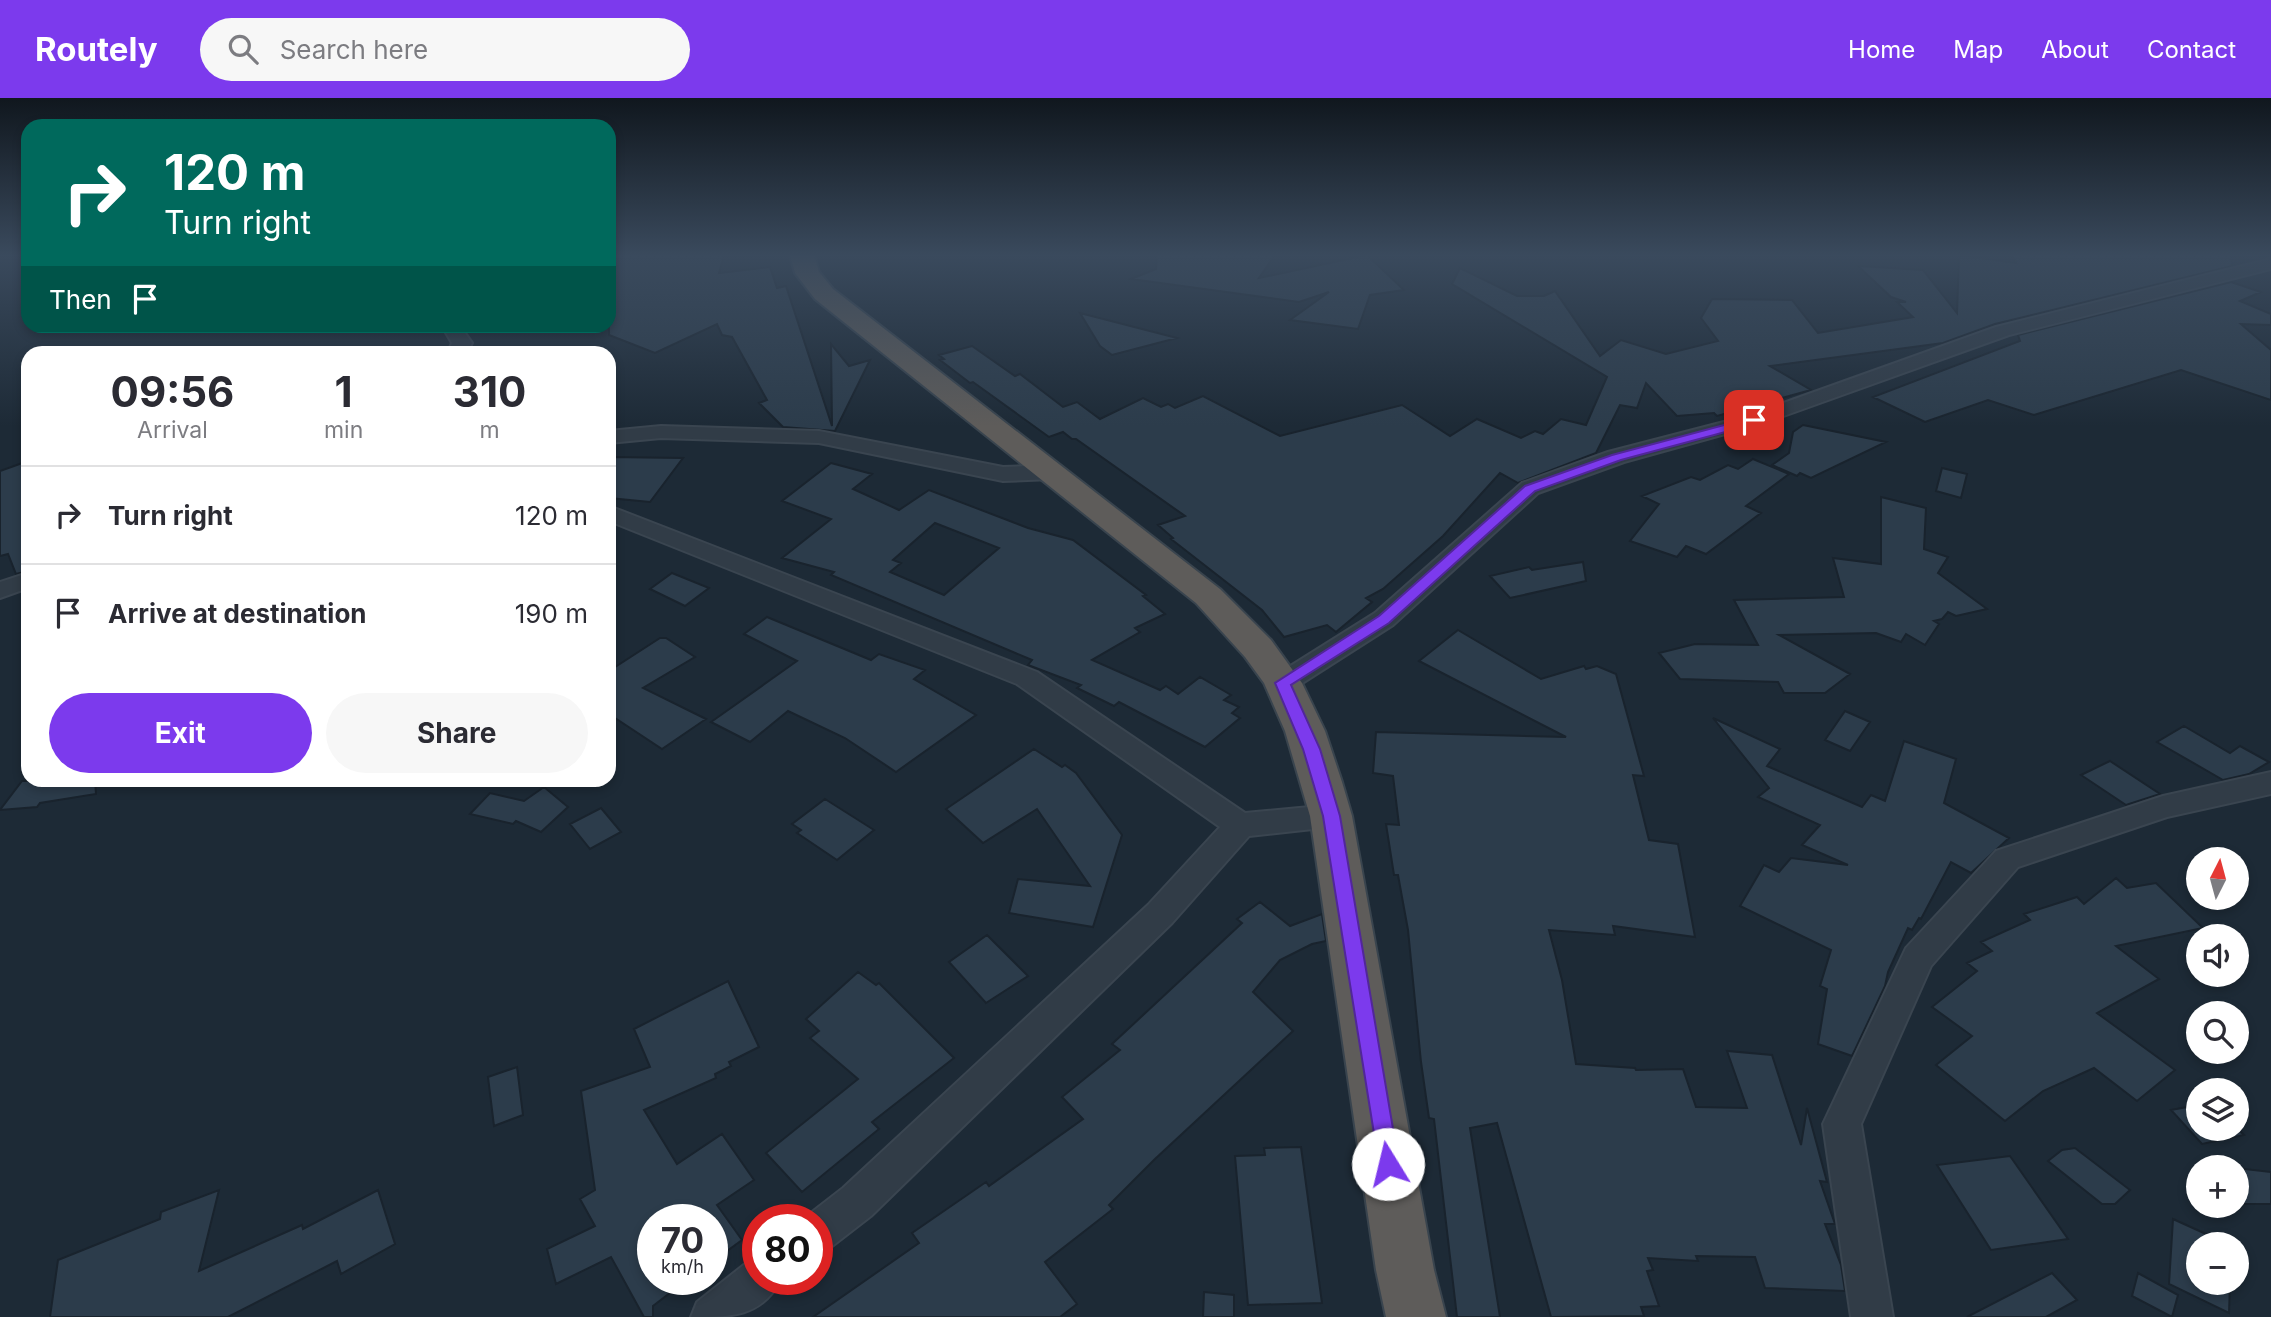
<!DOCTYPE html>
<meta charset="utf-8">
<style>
:root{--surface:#fff;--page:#f7f7f7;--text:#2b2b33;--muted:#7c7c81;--line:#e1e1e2;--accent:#7c3aed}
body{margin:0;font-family:Inter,sans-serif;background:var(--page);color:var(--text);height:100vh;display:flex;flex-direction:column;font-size:26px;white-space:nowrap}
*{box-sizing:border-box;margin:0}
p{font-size:23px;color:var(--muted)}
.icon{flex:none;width:38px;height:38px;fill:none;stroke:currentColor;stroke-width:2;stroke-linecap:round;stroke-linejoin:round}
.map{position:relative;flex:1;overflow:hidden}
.sheet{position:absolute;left:21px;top:248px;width:595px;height:441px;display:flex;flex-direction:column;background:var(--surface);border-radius:21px;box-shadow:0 4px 10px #0003}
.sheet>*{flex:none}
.banner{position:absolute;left:21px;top:21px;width:595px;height:214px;border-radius:21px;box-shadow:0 4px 10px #0003;background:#00695c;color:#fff;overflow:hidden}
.needle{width:46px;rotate:6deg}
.controls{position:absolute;left:2186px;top:749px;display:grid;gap:14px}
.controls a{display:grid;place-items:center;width:63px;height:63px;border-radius:50%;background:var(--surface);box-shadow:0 4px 10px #0003;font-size:35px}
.speed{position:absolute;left:637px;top:1106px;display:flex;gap:14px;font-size:35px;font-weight:700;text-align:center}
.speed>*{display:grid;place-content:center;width:91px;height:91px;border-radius:50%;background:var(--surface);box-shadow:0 4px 10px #0003;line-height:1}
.speed small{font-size:18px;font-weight:400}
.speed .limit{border:10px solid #d22;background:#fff;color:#111}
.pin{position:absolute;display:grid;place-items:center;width:60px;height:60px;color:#fff;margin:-30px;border-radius:14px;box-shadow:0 4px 10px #0006}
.me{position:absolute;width:77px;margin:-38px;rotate:351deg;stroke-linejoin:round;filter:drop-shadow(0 0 5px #0008)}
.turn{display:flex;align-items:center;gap:24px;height:147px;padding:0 28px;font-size:32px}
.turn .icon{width:91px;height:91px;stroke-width:2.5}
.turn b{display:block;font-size:49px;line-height:60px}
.then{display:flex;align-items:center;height:66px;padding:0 28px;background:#0003;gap:14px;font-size:26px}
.eta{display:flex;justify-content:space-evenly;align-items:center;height:119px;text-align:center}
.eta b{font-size:42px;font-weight:700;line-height:49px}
.button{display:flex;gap:14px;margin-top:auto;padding:14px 28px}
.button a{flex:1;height:80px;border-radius:42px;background:var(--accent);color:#fff;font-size:28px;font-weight:700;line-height:80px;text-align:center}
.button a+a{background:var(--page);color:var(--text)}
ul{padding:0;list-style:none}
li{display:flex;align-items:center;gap:21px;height:98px;padding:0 28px;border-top:2px solid var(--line)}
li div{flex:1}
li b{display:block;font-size:26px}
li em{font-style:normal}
header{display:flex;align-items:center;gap:42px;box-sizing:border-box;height:98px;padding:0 35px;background:var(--accent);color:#fff}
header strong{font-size:33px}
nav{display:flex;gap:38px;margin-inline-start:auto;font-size:24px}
.search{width:490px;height:63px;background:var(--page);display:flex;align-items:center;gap:18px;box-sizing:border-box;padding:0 24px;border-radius:38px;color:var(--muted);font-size:26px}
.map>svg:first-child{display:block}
.building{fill:#2c3c4b;stroke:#19232d;stroke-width:2;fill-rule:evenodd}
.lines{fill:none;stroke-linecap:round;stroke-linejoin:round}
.minor-casing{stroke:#3a4550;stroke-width:4}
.trunk-casing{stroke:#39444e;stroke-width:4}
.minor{fill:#313c47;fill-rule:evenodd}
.trunk{fill:#5e5c5a;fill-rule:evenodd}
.route{fill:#7c3aed;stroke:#51269a;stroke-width:2}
</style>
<header>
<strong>Routely</strong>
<div class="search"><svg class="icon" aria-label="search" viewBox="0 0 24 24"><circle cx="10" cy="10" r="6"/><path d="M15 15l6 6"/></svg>Search here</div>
<nav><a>Home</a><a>Map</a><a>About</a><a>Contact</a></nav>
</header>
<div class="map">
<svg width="2271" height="1219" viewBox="0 0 2271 1219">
<rect width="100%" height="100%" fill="#1d2a36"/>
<!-- building -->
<path class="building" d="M609 157H724L719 175 770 169 777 190 786 188 832 328 831 246 849 268 870 262 835 333 783 329 759 305 767 302 732 239 722 237 717 226 655 255 609 237Z
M1157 157H1275L1259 180 1367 157 1404 192 1370 197 1358 231 1290 222 1329 194 1299 204 1131 181 1156 171Z
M1959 157 2016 165 2011 157H2231L2232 168 1995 226 1943 245 1770 268 1811 292 1717 318 1714 315 1677 318 1646 285 1637 310 1620 307 1596 355 1518 385 1500 375 1443 438 1383 491 1366 500 1372 504 1336 534 1327 527 1284 539 1262 512 1171 441 1173 440 1158 427 1185 418 1076 341H1072L1063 334 1049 339 973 284 970 285 940 262 944 261 939 257 972 248 1015 278 1020 276 1063 309 1077 304 1100 321 1143 300 1161 309 1168 306 1175 310 1203 298 1280 338 1402 307 1450 338 1477 321 1521 340 1535 333 1543 336 1561 321 1586 327 1607 279 1452 186 1460 170 1517 198H1544L1555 193 1600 258 1621 242 1666 256 1718 243 1701 220 1712 201 1792 202 1818 235 1913 219 1897 204H1906L1891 199 1858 168 1923 172 1957 215Z
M2231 184 2261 194 2240 203 2271 216V227L2241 226 2271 252V302L2181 272 2034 317 1988 302 1925 324 1873 299 2020 243 2018 237Z
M1080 215 1177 240 1112 257 1100 248Z
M1803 327 1886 344 1811 380 1800 375 1797 378 1772 367 1789 355 1793 334Z
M609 359 683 360 650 404 609 400Z
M1753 361 1789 376 1746 408 1761 415 1706 456 1686 448 1677 459 1630 443 1659 406 1642 398 1691 379 1700 382 1728 367 1738 371Z
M28 363V473L16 476 8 456 0 458V373Z
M831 365 872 376 853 391 899 412 929 392 1028 430 1073 442 1146 497 1143 498 1165 516 1135 530 1140 534 1092 562 1160 592 1166 588 1178 596 1200 579 1231 597 1224 602 1239 609 1232 615 1240 620 1205 649 1119 604 1114 608 1077 590 1081 587 1028 567 1032 562 831 477 834 474 782 460 831 421 782 403ZM935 425 999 450 944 497 890 474 901 465 893 462Z
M1942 370 1967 376 1961 400 1936 393Z
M1881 399 1926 410 1924 451 1948 459 1938 475 1987 511 1956 518 1948 514 1942 521 1934 523 1939 526 1925 547 1906 536 1901 544 1876 535 1779 537 1850 576 1825 595H1784L1778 584 1680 581 1659 555 1695 546 1758 547 1734 502 1844 499 1833 460 1881 466Z
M1583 464 1586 483 1510 500 1490 478 1529 469 1532 472Z
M672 475 709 490 685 508 650 491Z
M767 519 871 562 879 556 925 572 914 581 976 617 896 674 845 640 788 613 750 644 711 624 797 563 744 536Z
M1458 532 1541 581 1584 568 1586 571 1597 568 1616 576 1644 678 1633 677 1649 742 1678 746 1695 839 1613 828 1615 837 1549 832 1562 882 1576 966 1635 970 1636 972 1683 971 1696 1009 1747 1010 1727 953 1772 957 1801 1047 1807 1010 1827 1084 1820 1083 1835 1126H1825L1841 1167 1845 1193 1765 1190 1755 1159 1696 1158 1698 1163 1648 1160 1653 1172 1647 1173 1659 1208 1641 1209 1644 1218 1551 1219 1497 1025 1470 1030 1500 1219H1457L1434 1021 1429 1020 1421 964 1408 832 1398 777H1394L1386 726 1399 727 1393 678 1373 675 1376 634 1566 639 1419 563Z
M660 540H666L695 559 643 590 706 621 662 651 609 616V573Z
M1845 613 1870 624 1850 653 1825 642Z
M1713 620 1780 651 1767 668 1862 709 1871 697 1885 703 1904 643 1956 661 1944 705 2009 740 1971 775 1951 764 1921 821 1919 820 1912 832 1908 830 1888 874 1885 888 1852 958 1818 946 1827 891 1820 888 1831 852 1740 808 1764 767 1779 774 1791 760 1848 767 1802 747 1820 727 1758 699 1769 690Z
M2184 628 2230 655 2240 648 2269 664 2249 676 2223 682 2157 644Z
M1034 651 1062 669 1065 667 1076 675 1122 737 1093 829 1009 815 1018 781 1090 788 1037 711 983 745 946 711Z
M2110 663 2160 696 2126 707 2081 677Z
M95 682 96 696 40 705 37 709 0 712 22 683Z
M544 689 568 709 541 734 516 723 513 726 470 716 490 695 524 703Z
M825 701 874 732 837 762 797 735 801 732 792 726Z
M601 710 621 734 590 751 570 726Z
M2116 780 2127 790 2156 785 2203 830 2116 848 2159 881 2097 915 2175 972 2137 1003 2094 970 2043 993 2005 1023 1936 967 1972 938 1932 909 1977 873 1967 865 1992 853 1981 844 2030 822 2024 816 2077 799 2084 806Z
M1260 804 1290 828 1322 816 1326 843 1312 846 1280 862 1253 894 1293 933 1155 1061 1109 1107 1113 1111 1045 1164 1077 1206 1060 1219H813L919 1145 912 1135 986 1084 989 1088 1083 1021 1062 999 1120 952 1112 946 1242 825 1237 821Z
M987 837 1028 878 986 905 949 864Z
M858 874 876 887 879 885 954 960 872 1024 879 1031 802 1094 766 1055 858 981 810 940 819 933 806 921Z
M728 883 759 949 729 964 731 968 715 976 716 980 644 1012 677 1066 722 1036 754 1082 717 1107 742 1142 712 1164V1122H653V1181H688L653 1208V1219H644L611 1159 556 1186 547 1151 595 1128 580 1101 595 1092 581 993 650 969 634 931Z
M517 969 523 1017 494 1028 488 979Z
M2198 1007V1031L2236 1029 2244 1037 2202 1046 2171 1012Z
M1301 1049 1322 1205 1248 1207 1235 1058 1265 1057 1264 1050Z
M2075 1050 2130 1092 2115 1106H2102L2048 1063 2062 1052Z
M2010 1058 2031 1088 2068 1141 1991 1152 1937 1067Z
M2236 1070 2271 1074V1106H2236Z
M219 1092 199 1173 302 1127 303 1131 378 1092 395 1146 341 1176 337 1163 228 1219H50L58 1162 160 1121 161 1114Z
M2173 1121 2228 1146H2198V1185H2230L2229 1215 2169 1186Z
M2052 1175 2077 1202 2046 1219H1967Z
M2138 1175 2178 1197 2172 1219 2132 1198Z
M1204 1194 1234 1197V1219H1203Z"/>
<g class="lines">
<defs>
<path id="minor" d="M2271 161V171L2009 237 1761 326 1624 364 1538 395 1393 527 1293 591 1283 594 1273 591 1269 585 1273 579 1375 515 1522 385 1608 354 1747 318 1996 229Z
M442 228H460L472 245 466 256H447L452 245Z
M661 328 819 333 1003 369 1052 367 1060 369 1063 374 1060 379 1052 381 1003 383 819 345 661 340 609 345V333Z
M609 408 1037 574 1245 715 1331 707 1342 710 1346 718 1342 726 1331 729 1249 738 1172 825 871 1118 831 1149 817 1155V1122L803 1121 843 1090 1148 807 1220 729 1017 586 609 423Z
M28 475V490L0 500V484Z
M2271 674V696L2167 719 2018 769 1931 868 1861 1026 1893 1219H1851L1823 1026 1906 850 1996 753 2163 698Z
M758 1161V1181H781C762 1219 731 1219 691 1219L697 1204 745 1166Z"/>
<path id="trunk" d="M790 157H814L819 174 833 191 1220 491 1271 542 1302 585 1325 633 1342 684 1352 718 1434 1172 1446 1219H1386L1376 1172 1310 718 1285 633 1264 585 1245 559 1196 505 815 201 795 175Z"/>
</defs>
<!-- minor casing -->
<use href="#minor" class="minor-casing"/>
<!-- trunk casing -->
<use href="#trunk" class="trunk-casing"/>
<!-- minor -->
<use href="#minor" class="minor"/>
<!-- trunk -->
<use href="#trunk" class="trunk"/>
</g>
<!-- sky -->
<linearGradient id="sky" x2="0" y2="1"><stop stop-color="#10171e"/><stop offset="0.48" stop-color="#3a4a5d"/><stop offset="1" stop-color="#3a4a5d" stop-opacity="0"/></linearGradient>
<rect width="2271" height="328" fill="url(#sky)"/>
<!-- route -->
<path class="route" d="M1754 319 1759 320V325L1621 362 1535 393 1389 525 1291 587 1320 651 1340 718 1399 1066 1395 1073 1388 1076 1380 1073 1323 718 1303 651 1275 585 1379 518 1525 388 1612 357Z"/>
</svg>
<div class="controls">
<a><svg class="needle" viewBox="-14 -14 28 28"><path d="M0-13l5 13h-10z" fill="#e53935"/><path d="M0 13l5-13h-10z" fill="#7c7c81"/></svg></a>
<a><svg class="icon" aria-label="sound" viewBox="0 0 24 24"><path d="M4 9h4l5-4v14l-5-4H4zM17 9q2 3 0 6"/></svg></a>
<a><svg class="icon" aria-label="search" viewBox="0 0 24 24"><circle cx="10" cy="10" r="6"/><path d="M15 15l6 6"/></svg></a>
<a><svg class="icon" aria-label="layers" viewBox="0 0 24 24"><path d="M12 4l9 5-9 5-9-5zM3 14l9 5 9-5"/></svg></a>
<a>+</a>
<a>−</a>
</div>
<div class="speed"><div>70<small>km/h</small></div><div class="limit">80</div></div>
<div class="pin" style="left:1754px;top:322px;background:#d93025"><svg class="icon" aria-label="arrive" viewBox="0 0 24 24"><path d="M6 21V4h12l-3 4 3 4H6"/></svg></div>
<svg class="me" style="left:1388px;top:1066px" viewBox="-20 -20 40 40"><circle r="19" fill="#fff"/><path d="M0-13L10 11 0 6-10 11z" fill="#7c3aed"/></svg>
<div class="banner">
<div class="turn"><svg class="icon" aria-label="right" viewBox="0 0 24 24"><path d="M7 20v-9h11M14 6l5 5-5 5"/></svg><div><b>120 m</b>Turn right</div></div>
<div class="then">Then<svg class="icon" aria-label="arrive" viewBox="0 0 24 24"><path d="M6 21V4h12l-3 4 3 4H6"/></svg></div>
</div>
<section class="sheet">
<div class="eta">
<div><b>09:56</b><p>Arrival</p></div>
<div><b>1</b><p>min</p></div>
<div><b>310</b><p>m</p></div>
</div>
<ul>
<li><svg class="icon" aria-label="right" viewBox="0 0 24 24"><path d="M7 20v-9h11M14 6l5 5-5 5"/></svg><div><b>Turn right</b></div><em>120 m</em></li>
<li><svg class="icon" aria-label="arrive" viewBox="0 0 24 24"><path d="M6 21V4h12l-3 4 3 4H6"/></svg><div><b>Arrive at destination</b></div><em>190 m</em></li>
</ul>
<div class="button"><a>Exit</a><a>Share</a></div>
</section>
</div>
